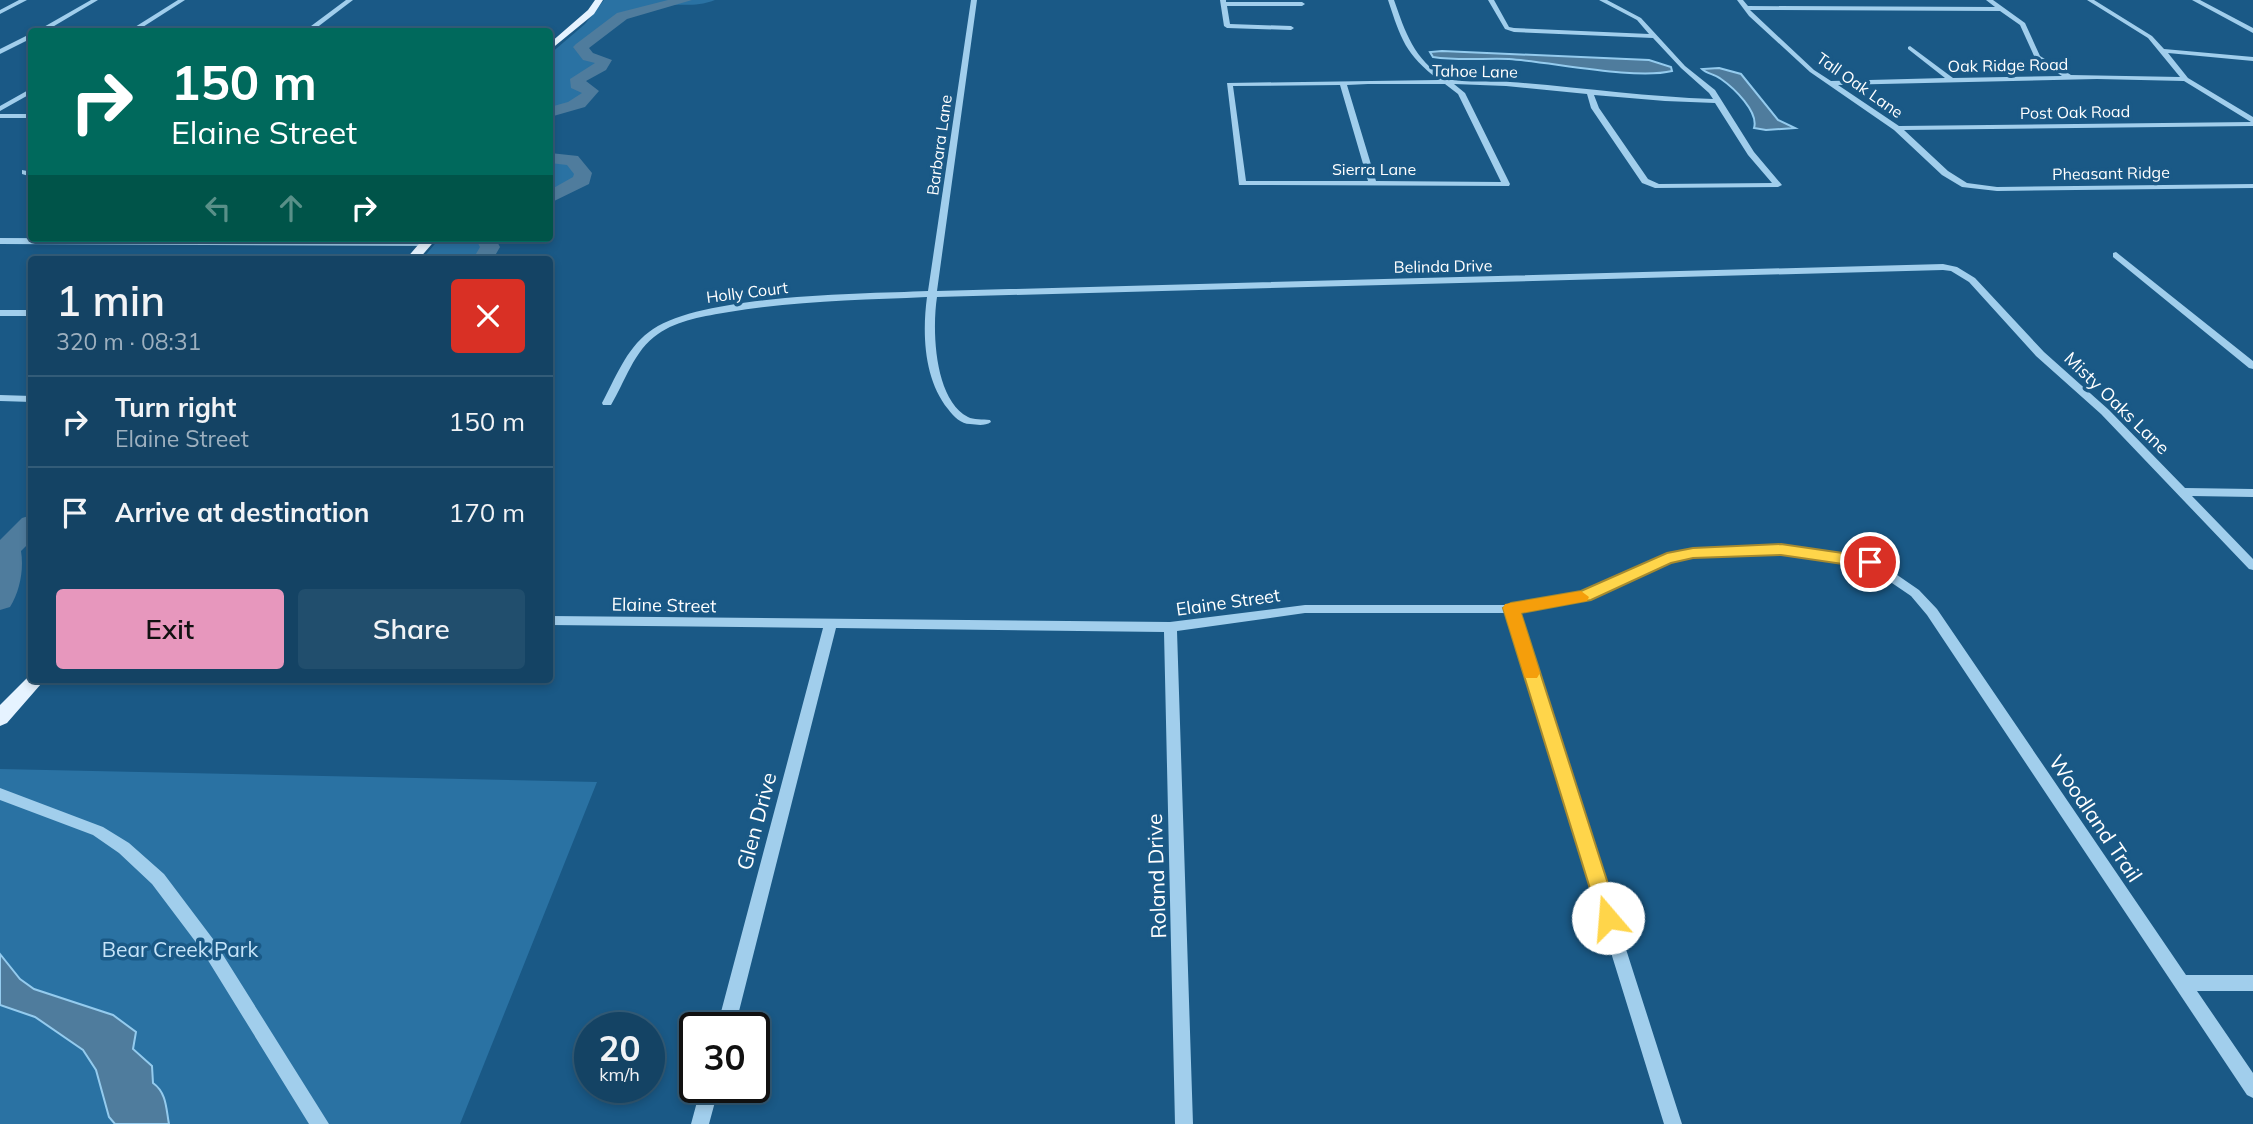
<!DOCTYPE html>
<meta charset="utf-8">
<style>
:root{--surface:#144364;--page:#214e6d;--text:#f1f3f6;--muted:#9db0bf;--line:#335c78;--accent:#e797bd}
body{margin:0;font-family:Mulish,sans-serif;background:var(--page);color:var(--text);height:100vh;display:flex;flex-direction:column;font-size:26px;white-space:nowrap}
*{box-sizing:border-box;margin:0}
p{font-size:23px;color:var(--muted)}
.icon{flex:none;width:38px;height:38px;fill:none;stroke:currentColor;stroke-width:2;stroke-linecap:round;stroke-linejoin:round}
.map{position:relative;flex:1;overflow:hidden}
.sheet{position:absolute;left:28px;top:256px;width:525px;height:427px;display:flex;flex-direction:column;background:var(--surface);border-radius:7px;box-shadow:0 4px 10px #0003,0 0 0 2px var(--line)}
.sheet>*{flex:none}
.banner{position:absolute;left:28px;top:28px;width:525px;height:214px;border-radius:7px;box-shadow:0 4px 10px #0003,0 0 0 2px var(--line);background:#00695c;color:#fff;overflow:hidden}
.speed{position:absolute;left:574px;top:1012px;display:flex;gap:14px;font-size:35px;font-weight:700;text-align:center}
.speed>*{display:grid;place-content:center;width:91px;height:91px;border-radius:50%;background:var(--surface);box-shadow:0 4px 10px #0003,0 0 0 2px var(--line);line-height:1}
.speed small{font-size:18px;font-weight:400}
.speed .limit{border:4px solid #111;border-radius:10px;background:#fff;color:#111}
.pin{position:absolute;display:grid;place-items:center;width:60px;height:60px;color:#fff;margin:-30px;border:4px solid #fff;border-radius:50%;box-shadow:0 2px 7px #0007}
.me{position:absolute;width:77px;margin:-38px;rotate:342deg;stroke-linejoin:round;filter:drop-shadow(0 0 5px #0008)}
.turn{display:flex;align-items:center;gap:24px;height:147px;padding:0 28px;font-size:32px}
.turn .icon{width:91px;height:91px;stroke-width:2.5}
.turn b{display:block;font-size:49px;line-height:60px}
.lanes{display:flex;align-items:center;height:66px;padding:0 28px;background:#0003;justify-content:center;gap:35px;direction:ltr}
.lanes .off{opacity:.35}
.round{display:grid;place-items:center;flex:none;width:74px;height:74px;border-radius:7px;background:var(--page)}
.head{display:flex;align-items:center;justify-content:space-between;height:119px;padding:0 28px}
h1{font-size:42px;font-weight:600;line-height:52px}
.primary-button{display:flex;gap:14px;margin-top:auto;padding:14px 28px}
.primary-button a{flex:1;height:80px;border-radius:7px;background:var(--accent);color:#111;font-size:28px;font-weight:600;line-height:80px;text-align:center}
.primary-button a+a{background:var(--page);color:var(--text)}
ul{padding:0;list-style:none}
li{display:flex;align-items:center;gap:21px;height:91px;padding:0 28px;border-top:2px solid var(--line)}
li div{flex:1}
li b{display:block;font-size:26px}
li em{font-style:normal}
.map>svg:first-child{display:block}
.green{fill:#2a72a3}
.water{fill:#4f7c9d;stroke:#94cbee;stroke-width:2}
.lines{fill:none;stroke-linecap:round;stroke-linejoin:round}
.river{fill:#4f7c9d;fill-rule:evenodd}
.minor{fill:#a1ceec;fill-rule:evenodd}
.major{fill:#e6f3ff;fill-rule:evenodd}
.route{fill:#ffd54a;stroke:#a68a30;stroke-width:2}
.slow{fill:#f59e0b}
.labels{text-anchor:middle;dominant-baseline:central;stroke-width:7;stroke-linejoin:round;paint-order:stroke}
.far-street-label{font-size:16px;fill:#fff;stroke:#1a5986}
.street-label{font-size:18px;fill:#fff;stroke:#1a5986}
.near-street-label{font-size:21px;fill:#fff;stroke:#1a5986}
.near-park-label{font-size:21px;fill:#c6e4f9;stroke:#1a5986}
</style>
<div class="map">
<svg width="2253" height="1124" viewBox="0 0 2253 1124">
<rect width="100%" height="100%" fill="#1a5986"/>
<!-- green -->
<path class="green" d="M604 0H715C697 7 684 4 665 5 631 7 607 27 582 47L588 57 604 60 600 67 578 79 577 85 591 91C584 106 565 108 550 112V54L585 24Z
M563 157 572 160 583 173 582 180 550 197V158Z
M440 238H485L490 247 484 259H422Z
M0 769 597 782 460 1124H0Z"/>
<!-- water -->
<path class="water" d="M1442 51 1649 60 1671 67 1672 71C1635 80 1552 62 1509 59 1484 58 1458 61 1433 57L1430 52Z
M1719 68 1741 74 1778 120 1795 128 1766 130 1754 128C1759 112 1734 88 1721 79 1715 74 1707 74 1702 69Z
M0 954 20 979 34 989 113 1015 136 1032 133 1049 152 1066 153 1083C167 1093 166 1109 169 1124H115L109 1117 96 1070 83 1050 35 1017 0 1005Z"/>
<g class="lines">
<!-- river -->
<path class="river" d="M668 0H692L627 19 589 48 593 53 612 60 606 70 586 81 599 91 585 107 550 117V107L568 102 582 93 571 88 570 79 595 63 583 60 573 47 576 44 617 13Z
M550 153 578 156 592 173 589 184 550 203V190L573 177 574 174 567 165 550 163Z
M475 238H495L500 247 493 259H473L480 247Z
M32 515V540L21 551C24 569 20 591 10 607L0 610V540L22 518Z"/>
<!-- minor -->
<path class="minor" d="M19 0H27L0 14V10Z
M91 0H98L44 32H35Z
M178 0H185L135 32H127Z
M346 0H353L311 32H303Z
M971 0H977L937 291 1943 264 1957 267 1975 278 2044 352 2109 410 2185 488 2253 489V497L2192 496 2253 559V570L2249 569 2101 414 2036 356 1969 282 1951 271 1943 270 937 297C932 329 934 399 968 417 973 420 983 419 990 420L991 422C985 426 978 425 970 424 961 424 954 417 948 409 924 379 922 334 927 297 861 300 794 301 729 312 705 316 678 320 658 334 634 350 625 382 611 405H603L602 403C615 379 626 349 649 332 697 294 863 294 928 291Z
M1220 0H1226V2H1302L1305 4 1302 6H1227L1230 24 1291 26 1294 28 1291 30 1227 28 1224 26Z
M1388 0H1394C1405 31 1414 61 1446 78 1455 83 1496 81 1510 82 1577 87 1645 97 1713 99L1709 93 1681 68 1653 38 1514 32 1505 29 1488 0H1494L1509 27 1514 28 1649 34 1637 20 1599 0H1607L1641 18 1685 66 1715 90 1754 152 1782 185 1778 187 1655 188 1642 183 1591 108 1587 94 1506 86 1454 84 1465 93 1510 184 1509 186 1239 185 1227 83 1439 80C1405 54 1401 39 1388 0ZM1368 84H1445L1458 94 1501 182 1376 181 1347 85ZM1340 85 1368 181H1246L1233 86ZM1594 95 1665 101 1715 103 1748 155 1772 183 1659 184 1648 179 1599 108Z
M1737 0H1743L1748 6 1995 7 1986 0H1993L2025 23 2040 56 2071 75 2180 77 2148 38 2087 0H2094L2152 36 2164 49 2253 57V61L2168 53 2188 78 2253 117V126L1904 130 1948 171 1967 183 1997 187 2253 184V188L1997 191 1962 187 1942 175 1894 130 1810 72 1749 16ZM1750 10 2000 11 2020 25 2035 58 2062 76 1953 78 1910 46 1908 47V49L1945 78 1831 81 1814 70ZM2097 79 2184 81 2251 122 1899 126 1838 85Z
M2192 0H2200L2253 28V33Z
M32 33V38L0 54V49Z
M32 88V93L0 111V106Z
M0 114H32V118H0Z
M22 170 32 172V177L22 174Z
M0 238 427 240 431 243 427 246 0 244Z
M2116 252 2253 361V369L2249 368 2113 257V253Z
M0 310H32V316H0Z
M0 395 32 396V402L0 401Z
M1723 546H1781L1874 559 1919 590 1937 609 2186 975H2253V991H2197L2253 1073V1098L2247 1095 1927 615 1911 596 1867 566 1781 554H1723L1670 562 1589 599 1518 612 1682 1124H1664L1506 613H1305L1177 631 1193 1124H1175L1164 632 836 628 735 1027H717L823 628 550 625V616L1170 622 1305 605H1511L1582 592 1663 555Z
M0 788 103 827 129 843 164 874 213 939 329 1124H309L201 949 152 884 119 853 93 835 0 800Z
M701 1087H719L709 1124H691Z"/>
<!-- major -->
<path class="major" d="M595 0H603L594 14 550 50V43L588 10Z
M424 238H437L419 259H406Z
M32 673V679H44L41 684 7 723 0 726V705Z"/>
</g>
<!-- route -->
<path class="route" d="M1781 544 1870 557 1878 562 1870 568 1781 555 1693 558 1671 563 1591 600 1521 613 1619 918 1615 924 1608 927 1601 924 1503 608 1511 603 1581 591 1667 553 1693 548Z"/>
<!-- slow -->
<path class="slow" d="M1581 591 1589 597 1587 601 1521 613 1540 673 1537 678H1525L1503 608 1505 604Z"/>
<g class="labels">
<!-- far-street labels -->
<g class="far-street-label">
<text transform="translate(2008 65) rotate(-1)">Oak Ridge Road</text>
<text transform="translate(1475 71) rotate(1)">Tahoe Lane</text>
<text transform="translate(1860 85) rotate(35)">Tall Oak Lane</text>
<text transform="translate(2075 112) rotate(-1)">Post Oak Road</text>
<text transform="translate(939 145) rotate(-82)">Barbara Lane</text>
<text x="1374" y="169">Sierra Lane</text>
<text transform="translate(2111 173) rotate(-1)">Pheasant Ridge</text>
<text transform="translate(1443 266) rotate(-1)">Belinda Drive</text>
<text transform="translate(747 292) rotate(-7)">Holly Court</text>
</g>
<!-- street labels -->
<g class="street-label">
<text transform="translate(2117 403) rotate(44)">Misty Oaks Lane</text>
<text transform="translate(1228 602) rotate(-8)">Elaine Street</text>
<text transform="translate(664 605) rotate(1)">Elaine Street</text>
</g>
<!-- near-street labels -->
<g class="near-street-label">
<text transform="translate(2096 818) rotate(56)">Woodland Trail</text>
<text transform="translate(756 821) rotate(-75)">Glen Drive</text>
<text transform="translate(1156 876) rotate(-92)">Roland Drive</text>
</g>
<!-- near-park labels -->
<g class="near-park-label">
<text x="180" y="949">Bear Creek Park</text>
</g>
</g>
</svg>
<div class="speed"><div>20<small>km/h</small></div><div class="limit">30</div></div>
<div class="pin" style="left:1870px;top:562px;background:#d93025"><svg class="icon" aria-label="arrive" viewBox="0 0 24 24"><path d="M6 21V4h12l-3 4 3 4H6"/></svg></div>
<svg class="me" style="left:1608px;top:918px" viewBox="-20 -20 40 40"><circle r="19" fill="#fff"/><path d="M0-13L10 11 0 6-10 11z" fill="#ffd54a"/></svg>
<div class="banner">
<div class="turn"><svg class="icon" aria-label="right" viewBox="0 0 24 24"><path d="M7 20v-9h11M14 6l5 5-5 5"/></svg><div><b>150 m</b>Elaine Street</div></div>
<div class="lanes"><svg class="icon off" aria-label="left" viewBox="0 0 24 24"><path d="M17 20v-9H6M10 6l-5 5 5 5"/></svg><svg class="icon off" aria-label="ahead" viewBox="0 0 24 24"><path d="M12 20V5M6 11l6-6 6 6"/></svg><svg class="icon" aria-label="right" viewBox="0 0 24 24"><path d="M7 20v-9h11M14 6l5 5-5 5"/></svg></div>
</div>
<section class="sheet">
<div class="head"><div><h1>1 min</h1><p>320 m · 08:31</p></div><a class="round" style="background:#d93025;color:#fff"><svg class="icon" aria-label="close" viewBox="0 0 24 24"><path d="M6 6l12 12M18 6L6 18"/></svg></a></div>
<ul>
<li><svg class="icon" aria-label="right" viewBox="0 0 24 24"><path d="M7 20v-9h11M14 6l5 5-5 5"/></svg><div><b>Turn right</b><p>Elaine Street</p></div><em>150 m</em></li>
<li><svg class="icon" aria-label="arrive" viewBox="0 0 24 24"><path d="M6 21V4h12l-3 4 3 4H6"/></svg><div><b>Arrive at destination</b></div><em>170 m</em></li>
</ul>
<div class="primary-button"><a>Exit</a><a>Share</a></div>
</section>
</div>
